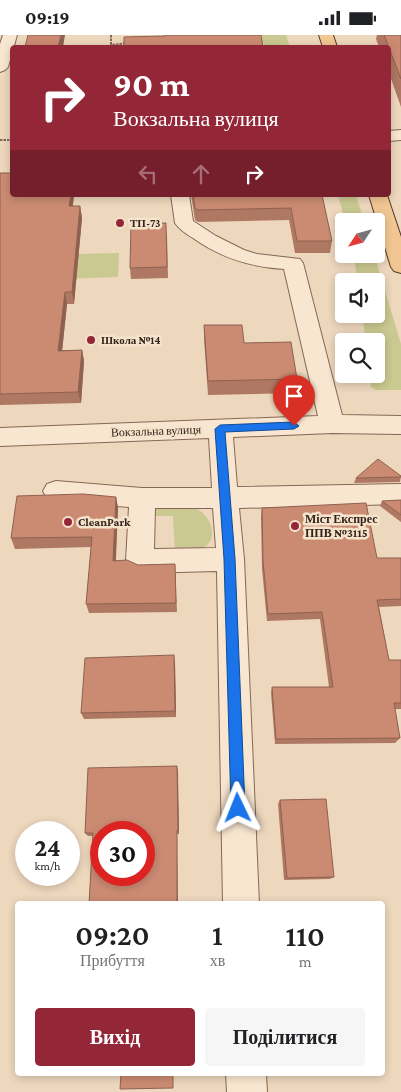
<!DOCTYPE html>
<html lang="uk">
<meta charset="utf-8">
<style>
:root{--surface:#fff;--page:#f6f6f6;--text:#202124;--muted:#757577;--accent:#932738}
body{margin:0;font-family:"Crimson Pro",serif;background:var(--page);color:var(--text);height:100vh;display:flex;flex-direction:column;font-size:19px;white-space:nowrap}
*{box-sizing:border-box;margin:0}
p{font-size:16px;color:var(--muted)}
.icon{flex:none;width:28px;height:28px;fill:none;stroke:currentColor;stroke-width:2;stroke-linecap:round;stroke-linejoin:round}
.map{position:relative;flex:1;overflow:hidden}
.drawer{position:absolute;left:15px;top:866px;width:370px;height:175px;display:flex;flex-direction:column;background:var(--surface);border-radius:5px;box-shadow:0 2px 8px #0003}
.drawer>*{flex:none}
.guide{position:absolute;left:10px;top:10px;width:381px;height:152px;border-radius:5px;box-shadow:0 2px 8px #0003;background:#932738;color:#fff;overflow:hidden}
.needle{width:32px;rotate:234deg}
.tools{position:absolute;left:335px;top:178px;display:grid;gap:10px}
.tools a{display:grid;place-items:center;width:50px;height:50px;border-radius:5px;background:var(--surface);box-shadow:0 2px 8px #0003;font-size:25px}
.speed{position:absolute;left:15px;top:786px;display:flex;gap:10px;font-size:25px;font-weight:700;text-align:center}
.speed>*{display:grid;place-content:center;width:65px;height:65px;border-radius:50%;background:var(--surface);box-shadow:0 2px 8px #0003;line-height:1}
.speed small{font-size:12px;font-weight:400}
.speed .limit{border:8px solid #d22;background:#fff;color:#111}
.pin{position:absolute;display:grid;place-items:center;width:42px;height:42px;color:#fff;margin:-51px -21px;border-radius:50% 50% 50% 0;rotate:-45deg;box-shadow:0 0 5px #0007}
.pin .icon{rotate:45deg}
.me{position:absolute;width:55px;margin:-28px;rotate:358deg;stroke-linejoin:round;filter:drop-shadow(0 0 4px #0008)}
.turn{display:flex;align-items:center;gap:18px;height:105px;padding:0 20px;font-size:22px}
.turn .icon{width:65px;height:65px;stroke-width:2.5}
.turn b{display:block;font-size:35px;line-height:42px}
.lanes{display:flex;align-items:center;height:48px;padding:0 20px;background:#0003;justify-content:center;gap:25px;direction:ltr}
.lanes .off{opacity:.35}
.eta{display:flex;justify-content:space-evenly;align-items:center;height:85px;text-align:center}
.eta b{font-size:30px;font-weight:600;line-height:35px}
.button{display:flex;gap:10px;margin-top:auto;padding:10px 20px}
.button a{flex:1;height:58px;border-radius:5px;background:var(--accent);color:#fff;font-size:20px;font-weight:600;line-height:58px;text-align:center}
.button a+a{background:var(--page);color:var(--text)}
.status{display:flex;justify-content:space-between;align-items:center;height:35px;padding:0 25px;background:var(--surface);direction:ltr}
.status svg{height:14px;fill:currentColor}
.map>svg:first-child{display:block}
.green{fill:#cac991}
.lines{fill:none;stroke-linecap:round;stroke-linejoin:round}
.minor-casing{stroke:#846856;stroke-width:2}
.major-casing{stroke:#52372b;stroke-width:2}
.path{stroke:#846856;stroke-width:2;stroke-dasharray:2.5 1;stroke-linecap:butt}
.minor{fill:#f8e6d0;fill-rule:evenodd}
.major{fill:#f1c693;fill-rule:evenodd}
.wall{fill:#af7863}
.shaded-wall{fill:#8e6150}
.building{fill:#cb8b73;stroke:#8e6150;fill-rule:evenodd}
.route{fill:#1a73e8;stroke:#114b97}
.poi-dot{fill:#932738;stroke:#f5e3cc;stroke-width:2}
.labels{text-anchor:middle;dominant-baseline:central;stroke-width:5;stroke-linejoin:round;paint-order:stroke}
.far-poi-label{font-size:11px;font-weight:bold;fill:#34231b;stroke:#f5e3cc;text-anchor:start}
.street-label{font-size:12px;fill:#34231b;stroke:#f5e3cc}
.poi-label{font-size:12px;font-weight:bold;fill:#34231b;stroke:#f5e3cc;text-anchor:start}
</style>
<div class="status"><b>09:19</b><svg viewBox="0 0 49 12"><path d="M0 12V9h3v3zM5 12V6h3v6zM10 12V3h3v9zM15 12V0h3v12zM26 1h20v11H26zM47 4h2v5h-2z"/></svg></div>
<div class="map">
<svg width="401" height="1057" viewBox="0 0 401 1057">
<rect width="100%" height="100%" fill="#edd7bd"/>
<!-- green -->
<path class="green" d="M212 0H286L290 12H264V8L257 6Z
M338 160H356L364 186H345Z
M119 218 118 242 33 245 36 220Z
M353 219H374L401 309V355H376L371 352 370 339H376V306H366L362 279H376V246H358Z
M153 472 195 473C212 480 221 507 200 514 192 516 183 515 175 516L173 481H153Z"/>
<g class="lines">
<defs>
<path id="minor" d="M3 0H17L8 32 5 35 0 37V9Z
M401 95V105L389 106V96Z
M171 160H189L193 186 216 201 244 215 257 219 300 224 303 228 342 380 401 381V399L332 398 233 402 237 452 401 449V469L239 473 244 524 259 869H223L217 536 140 538 130 534 126 526 129 472 56 466 47 463 43 456 47 449 56 446 142 453H212L209 403 0 411V393L318 381 284 234C250 232 221 223 193 203 186 199 179 194 175 188ZM155 473H213L216 513 154 514Z
M226 1039H266L267 1057H227Z"/>
<path id="major" d="M319 0H333L337 12H323Z
M369 160H387L401 202V238L394 236 391 232Z"/>
</defs>
<!-- minor casing -->
<use href="#minor" class="minor-casing"/>
<!-- major casing -->
<use href="#major" class="major-casing"/>
<!-- path -->
<path class="path" d="M111 0V10
M111 12V10L128 8
M0 105H12"/>
<!-- minor -->
<use href="#minor" class="minor"/>
<!-- major -->
<use href="#major" class="major"/>
</g>
<!-- wall -->
<path class="wall" d="M377 0H401V72L389 38V12H379L376 4Z
M0 138 12 160H74L73 171H80L82 183 74 269H67L62 315H82L84 326 81 368 0 370Z
M191 160H322L332 206 330 218H295L289 185 198 187 195 185Z
M167 199 168 243 131 244 130 233Z
M204 290 244 308 297 344 295 358 208 360 204 304Z
M401 441 400 447 354 448 356 443Z
M116 462 118 473 116 525 138 530 175 529 177 577 89 578 86 569 91 512 15 514 11 503Z
M401 465V487L380 471 382 466Z
M262 473 377 523H401V571L379 572 389 625H401V674H395L400 703 395 708 275 709 271 658 272 652H329L320 584 267 586 262 534 261 481Z
M175 628 176 682 84 684 81 678Z
M177 731 179 799 88 801 85 798Z
M280 765 334 842 330 844 284 845 278 769Z"/>
<!-- shaded-wall -->
<path class="shaded-wall" d="M61 0H65L63 12H58Z
M71 160H74L71 183 69 171Z
M80 171 82 183 74 269 72 257Z
M65 257 67 269 61 327 58 316Z
M82 315 84 326 81 368 78 357Z
M116 462 118 473 115 535 113 526Z
M174 620 175 628 176 682 175 676Z
M177 731 178 736 179 799 178 795Z
M177 795V799L178 869H177Z"/>
<!-- building -->
<path class="building" d="M28 0H61L58 12H25Z
M165 0H261L263 12H124V2L165 1Z
M384 0H401V44Z
M0 138H12V160H71L69 171H80L72 257H65L58 316 82 315 78 357 0 359Z
M193 160H322L332 206H297L291 173 198 175 195 173Z
M166 188 167 232 130 233 131 189Z
M204 290H242L244 308 291 307 297 344 208 346Z
M378 424 401 441V442L356 443Z
M83 459 116 462 113 526 127 525 138 530 175 529 176 568 86 569 92 502 11 503 17 461Z
M401 465V480L382 466Z
M366 468 377 523H401V564L377 565 389 625H401V668H394L400 703 276 704 272 652H333L322 577 268 579 263 526 262 473Z
M174 620 175 676 81 678 85 623Z
M177 731 178 795H177V869H89L93 798H85L88 733ZM101 798H144V840H101Z
M326 764 334 842 287 843 280 765Z
M121 1039H173V1053L120 1054Z"/>
<!-- route -->
<path class="route" d="M294 387 299 391 294 394 225 397 235 524 245 773 243 778 238 780 233 778 231 773 224 524 215 394 220 390Z"/>
<!-- markers -->
<g class="poi-dot">
<circle cx="120" cy="188" r="5"/>
<circle cx="91" cy="305" r="5"/>
<circle cx="68" cy="487" r="5"/>
<circle cx="295" cy="491" r="5"/>
</g>
<g class="labels">
<!-- far-poi labels -->
<g class="far-poi-label">
<text x="130" y="188">ТП-73</text>
<text x="101" y="305">Школа №14</text>
</g>
<!-- street labels -->
<g class="street-label">
<text transform="translate(156 396) rotate(-2)">Вокзальна вулиця</text>
</g>
<!-- poi labels -->
<g class="poi-label">
<text x="305" y="484">Міст Експрес<tspan x="305" dy="14">ППВ №3115</tspan></text>
<text x="78" y="487">CleanPark</text>
</g>
</g>
</svg>
<div class="tools">
<a><svg class="needle" viewBox="-14 -14 28 28"><path d="M0-13l5 13h-10z" fill="#e53935"/><path d="M0 13l5-13h-10z" fill="#757577"/></svg></a>
<a><svg class="icon" aria-label="sound" viewBox="0 0 24 24"><path d="M4 9h4l5-4v14l-5-4H4zM17 9q2 3 0 6"/></svg></a>
<a><svg class="icon" aria-label="search" viewBox="0 0 24 24"><circle cx="10" cy="10" r="6"/><path d="M15 15l6 6"/></svg></a>
</div>
<div class="speed"><div>24<small>km/h</small></div><div class="limit">30</div></div>
<div class="pin" style="left:294px;top:391px;background:#d93025"><svg class="icon" aria-label="arrive" viewBox="0 0 24 24"><path d="M6 21V4h12l-3 4 3 4H6"/></svg></div>
<svg class="me" style="left:238px;top:773px" viewBox="-20 -20 40 40"><path d="M0-17L14 15 0 8-14 15z" fill="#1a73e8" stroke="#fff" stroke-width="4"/></svg>
<div class="guide">
<div class="turn"><svg class="icon" aria-label="right" viewBox="0 0 24 24"><path d="M7 20v-9h11M14 6l5 5-5 5"/></svg><div><b>90 m</b>Вокзальна вулиця</div></div>
<div class="lanes"><svg class="icon off" aria-label="left" viewBox="0 0 24 24"><path d="M17 20v-9H6M10 6l-5 5 5 5"/></svg><svg class="icon off" aria-label="ahead" viewBox="0 0 24 24"><path d="M12 20V5M6 11l6-6 6 6"/></svg><svg class="icon" aria-label="right" viewBox="0 0 24 24"><path d="M7 20v-9h11M14 6l5 5-5 5"/></svg></div>
</div>
<section class="drawer">
<div class="eta">
<div><b>09:20</b><p>Прибуття</p></div>
<div><b>1</b><p>хв</p></div>
<div><b>110</b><p>m</p></div>
</div>
<div class="button"><a>Вихід</a><a>Поділитися</a></div>
</section>
</div>
